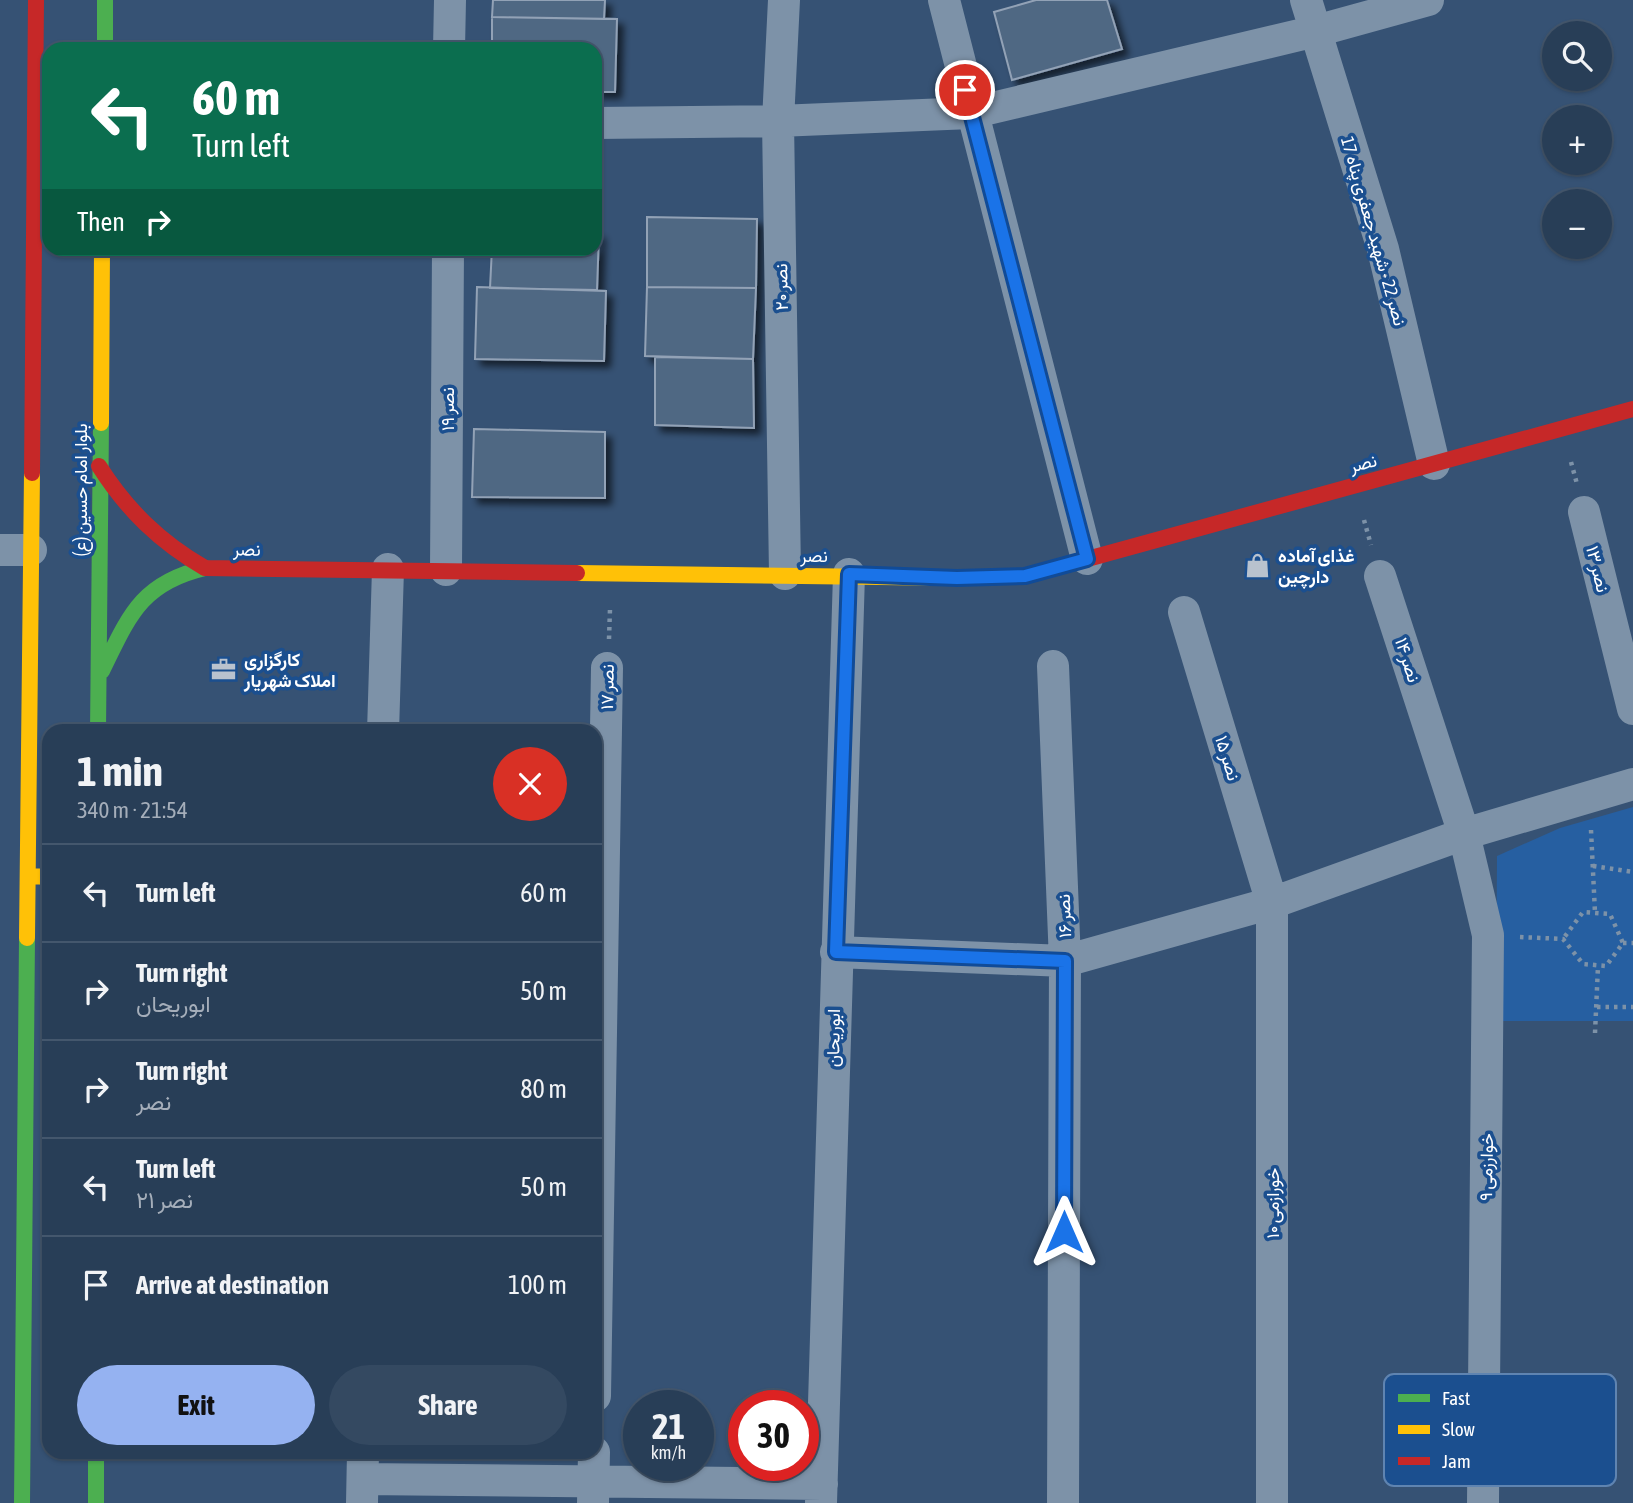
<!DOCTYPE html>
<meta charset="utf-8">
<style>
:root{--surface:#283e57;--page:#344961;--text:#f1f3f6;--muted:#a5aeba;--line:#44576d;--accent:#95b2f1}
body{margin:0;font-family:"Asap Condensed",Vazirmatn,sans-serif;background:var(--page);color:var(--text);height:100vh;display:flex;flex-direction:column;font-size:26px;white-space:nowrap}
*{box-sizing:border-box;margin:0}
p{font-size:23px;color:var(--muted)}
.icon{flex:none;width:38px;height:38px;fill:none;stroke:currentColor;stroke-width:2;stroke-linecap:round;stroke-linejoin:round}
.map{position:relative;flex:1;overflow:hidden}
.side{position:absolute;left:42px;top:724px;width:560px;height:735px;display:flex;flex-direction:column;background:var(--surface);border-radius:21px;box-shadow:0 2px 5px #0004,0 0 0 2px var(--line)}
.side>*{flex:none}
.hud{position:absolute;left:42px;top:42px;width:560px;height:214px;border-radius:21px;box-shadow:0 2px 5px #0004,0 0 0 2px var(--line);background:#0b6e4f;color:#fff;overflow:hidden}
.controls{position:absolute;left:1542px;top:21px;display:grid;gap:14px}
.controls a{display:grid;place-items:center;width:70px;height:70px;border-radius:50%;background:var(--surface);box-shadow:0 2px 5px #0004,0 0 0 2px var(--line);font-size:35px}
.speed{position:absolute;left:623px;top:1390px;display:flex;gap:14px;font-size:35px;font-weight:700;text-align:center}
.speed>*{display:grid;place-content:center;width:91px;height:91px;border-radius:50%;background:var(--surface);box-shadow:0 2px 5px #0004,0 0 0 2px var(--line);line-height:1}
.speed small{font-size:18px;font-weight:400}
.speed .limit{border:10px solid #d22;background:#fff;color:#111}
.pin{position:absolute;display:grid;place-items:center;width:60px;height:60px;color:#fff;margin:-30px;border:4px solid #fff;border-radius:50%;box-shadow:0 2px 7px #0007}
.me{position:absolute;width:77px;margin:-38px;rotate:0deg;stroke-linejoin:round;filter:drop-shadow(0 0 5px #0008)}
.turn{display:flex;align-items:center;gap:24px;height:147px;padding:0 35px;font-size:32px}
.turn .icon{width:91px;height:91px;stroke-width:2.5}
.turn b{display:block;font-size:49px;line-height:60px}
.then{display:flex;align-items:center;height:66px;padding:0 35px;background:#0003;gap:14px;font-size:26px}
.round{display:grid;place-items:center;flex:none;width:74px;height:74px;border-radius:37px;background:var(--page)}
.summary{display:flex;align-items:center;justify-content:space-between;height:119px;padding:0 35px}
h1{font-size:42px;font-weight:700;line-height:52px}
.action{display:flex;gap:14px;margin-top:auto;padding:14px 35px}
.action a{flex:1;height:80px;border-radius:42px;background:var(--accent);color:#111;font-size:28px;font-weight:700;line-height:80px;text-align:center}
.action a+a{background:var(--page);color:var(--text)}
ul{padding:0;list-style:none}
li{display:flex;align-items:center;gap:21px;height:98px;padding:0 35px;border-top:2px solid var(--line)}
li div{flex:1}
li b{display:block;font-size:26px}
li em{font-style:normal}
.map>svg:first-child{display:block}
.green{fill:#265fa1}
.building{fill:#506783;stroke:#92a2b6;stroke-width:2;filter:url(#shadow)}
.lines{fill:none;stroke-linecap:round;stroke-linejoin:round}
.path{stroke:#7d92a8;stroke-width:4.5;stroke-dasharray:3.5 5;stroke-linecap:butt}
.street{stroke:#7d92a8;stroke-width:32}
.fast{stroke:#4caf50;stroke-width:16}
.slow{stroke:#ffc107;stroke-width:16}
.jam{stroke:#c62828;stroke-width:16}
.route-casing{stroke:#114b97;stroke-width:18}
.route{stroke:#1a73e8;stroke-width:12}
.labels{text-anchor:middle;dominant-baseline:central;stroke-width:7;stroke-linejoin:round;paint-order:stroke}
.street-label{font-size:18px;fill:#fff;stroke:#1b4f8f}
.poi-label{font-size:18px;font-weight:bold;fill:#fff;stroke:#1b4f8f;text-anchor:start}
.key{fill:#1b4f8f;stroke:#5f84b1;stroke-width:2}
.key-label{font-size:19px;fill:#fff}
</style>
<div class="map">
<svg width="1633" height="1503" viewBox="0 0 1633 1503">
<defs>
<filter id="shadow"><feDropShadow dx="6" dy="6" stdDeviation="3.5" flood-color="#0009"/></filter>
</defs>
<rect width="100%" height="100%" fill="#365274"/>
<!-- green -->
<path class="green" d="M1633 807V1021H1496L1497 856 1560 828Z"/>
<!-- building -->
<path class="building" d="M493 0H605L604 19 492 17Z
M1036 0H1107L1122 49 1012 80 994 12Z
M492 17 617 19 615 92H595V49H492Z
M647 217 757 219 756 288 647 287Z
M595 233H599L597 290 490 288 492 248H595Z
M477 287 606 291 604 361 475 359Z
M647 287 756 288 753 359 645 356Z
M655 357 753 359 754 428 655 425Z
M474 429 605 432V498L472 497Z"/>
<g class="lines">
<!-- path -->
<path class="path" d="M1571 462 1577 484
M1364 520 1371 545
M609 639 610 609
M1591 830 1595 913
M1593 866 1633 872
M1520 937 1563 939 1583 964 1606 966 1623 943 1610 914 1583 912 1563 939
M1623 943H1633
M1597 1007H1633
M1595 1033 1598 966"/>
<!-- street -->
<path class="street" d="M784 0 778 121 785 574
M944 0 1087 559
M1306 0 1383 249 1434 464
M449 49 450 0
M595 123 778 121 971 113 1316 31 1428 0
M1584 512 1633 709
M0 550H31
M446 570 448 248
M1380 576 1464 834 1488 935 1483 1503
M1184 612 1272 903V1503
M1053 666 1065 961 1063 1503
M383 732 388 569
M836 952 1065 961 1272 903 1464 834 1633 784
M595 1396 607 668
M363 1479 822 1484
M362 1503 363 1452
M593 1503 594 1452
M821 1503 849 574"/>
<!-- fast -->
<path class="fast" d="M105 0V49
M102 671C129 616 141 583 205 568
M98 732 101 423
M96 1452V1503
M22 1503 27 938"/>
<!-- slow -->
<path class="slow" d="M101 423 102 248
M577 573 957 578 1025 576 1091 558
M29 876 49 877
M27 938 32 473"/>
<!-- jam -->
<path class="jam" d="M99 466C127 510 160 542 205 568L577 573
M32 473 36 0
M1091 558 1633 409"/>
</g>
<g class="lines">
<defs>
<path id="route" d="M965 90 1087 559 1025 576 957 578 849 574 836 952 1065 961 1064 1232"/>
</defs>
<!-- route casing -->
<use href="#route" class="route-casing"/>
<!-- route -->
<use href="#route" class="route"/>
</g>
<!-- icons -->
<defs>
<symbol id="shop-bare" viewBox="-9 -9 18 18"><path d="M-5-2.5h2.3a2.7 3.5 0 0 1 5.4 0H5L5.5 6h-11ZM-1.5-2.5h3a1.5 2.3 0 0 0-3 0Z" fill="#b9c2ce" stroke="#1b4f8f" stroke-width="2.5" paint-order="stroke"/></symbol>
<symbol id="office-bare" viewBox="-9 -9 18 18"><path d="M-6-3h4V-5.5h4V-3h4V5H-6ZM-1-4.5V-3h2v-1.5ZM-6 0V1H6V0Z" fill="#b9c2ce" stroke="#1b4f8f" stroke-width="2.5" paint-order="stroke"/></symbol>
</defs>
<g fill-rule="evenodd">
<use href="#shop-bare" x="1240" y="548" width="35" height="35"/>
<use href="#office-bare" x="206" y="652" width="35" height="35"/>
</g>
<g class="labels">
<!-- street labels -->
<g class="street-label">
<text transform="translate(1374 231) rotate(74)">نصر 22 - شهید جعفری پناه 17</text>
<text transform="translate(781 287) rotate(-91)">نصر ۲۰</text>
<text transform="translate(447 409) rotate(-90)">نصر ۱۹</text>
<text transform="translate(1363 463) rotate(-15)">نصر</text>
<text transform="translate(80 490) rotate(-90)">بلوار امام حسین (ع)</text>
<text transform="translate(247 549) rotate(1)">نصر</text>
<text x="814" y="555">نصر</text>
<text transform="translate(1598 569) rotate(76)">نصر ۱۳</text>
<text transform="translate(1408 660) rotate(72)">نصر ۱۴</text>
<text transform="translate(607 687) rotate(-89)">نصر ۱۷</text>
<text transform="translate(1228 758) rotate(73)">نصر ۱۵</text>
<text transform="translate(1064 916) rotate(-92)">نصر ۱۶</text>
<text transform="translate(833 1038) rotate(-89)">ابوریحان</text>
<text transform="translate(1486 1167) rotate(-89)">خوارزمی ۹</text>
<text transform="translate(1272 1203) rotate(-90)">خورازمی ۱۰</text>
</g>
<!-- poi labels -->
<g class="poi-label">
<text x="1278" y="555">غذای آماده<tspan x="1278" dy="21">دارچین</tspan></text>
<text x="244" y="659">کارگزاری<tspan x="244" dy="21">املاک شهریار</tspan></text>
</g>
</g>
<!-- legend -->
<rect x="1384" y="1374" width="232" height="112" rx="10" class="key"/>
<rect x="1398" y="1394" width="32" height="8" fill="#4caf50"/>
<rect x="1398" y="1425" width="32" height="9" fill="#ffc107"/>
<rect x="1398" y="1457" width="32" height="8" fill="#c62828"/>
<g class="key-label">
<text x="1442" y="1405">Fast</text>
<text x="1442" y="1436">Slow</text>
<text x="1442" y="1468">Jam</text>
</g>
</svg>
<div class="controls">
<a><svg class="icon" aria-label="search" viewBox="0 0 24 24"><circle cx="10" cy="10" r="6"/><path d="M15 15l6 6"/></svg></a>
<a>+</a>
<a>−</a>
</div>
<div class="speed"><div>21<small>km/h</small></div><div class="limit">30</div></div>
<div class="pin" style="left:965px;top:90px;background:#d93025"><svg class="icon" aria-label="arrive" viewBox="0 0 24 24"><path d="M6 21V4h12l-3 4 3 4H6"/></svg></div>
<svg class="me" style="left:1064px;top:1232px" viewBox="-20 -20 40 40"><path d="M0-17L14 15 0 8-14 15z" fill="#1a73e8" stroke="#fff" stroke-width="4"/></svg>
<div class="hud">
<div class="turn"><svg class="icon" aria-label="left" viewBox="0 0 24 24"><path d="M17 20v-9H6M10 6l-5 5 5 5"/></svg><div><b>60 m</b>Turn left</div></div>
<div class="then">Then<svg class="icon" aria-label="right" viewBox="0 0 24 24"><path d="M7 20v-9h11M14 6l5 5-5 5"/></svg></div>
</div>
<section class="side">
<div class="summary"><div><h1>1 min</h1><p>340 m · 21:54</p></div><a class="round" style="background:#d93025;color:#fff"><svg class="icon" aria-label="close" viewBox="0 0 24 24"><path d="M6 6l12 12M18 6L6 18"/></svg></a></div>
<ul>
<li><svg class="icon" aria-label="left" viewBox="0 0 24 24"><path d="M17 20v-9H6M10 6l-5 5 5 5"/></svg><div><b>Turn left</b></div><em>60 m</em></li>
<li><svg class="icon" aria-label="right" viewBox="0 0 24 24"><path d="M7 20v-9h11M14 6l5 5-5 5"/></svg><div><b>Turn right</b><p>ابوریحان</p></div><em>50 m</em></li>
<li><svg class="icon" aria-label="right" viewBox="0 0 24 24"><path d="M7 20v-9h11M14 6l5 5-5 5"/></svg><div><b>Turn right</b><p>نصر</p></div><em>80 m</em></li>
<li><svg class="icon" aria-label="left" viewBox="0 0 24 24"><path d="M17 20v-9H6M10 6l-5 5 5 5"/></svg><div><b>Turn left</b><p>نصر ۲۱</p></div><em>50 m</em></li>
<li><svg class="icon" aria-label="arrive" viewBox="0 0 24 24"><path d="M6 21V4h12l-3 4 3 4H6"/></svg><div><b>Arrive at destination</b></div><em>100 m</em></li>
</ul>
<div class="action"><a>Exit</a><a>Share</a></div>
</section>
</div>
